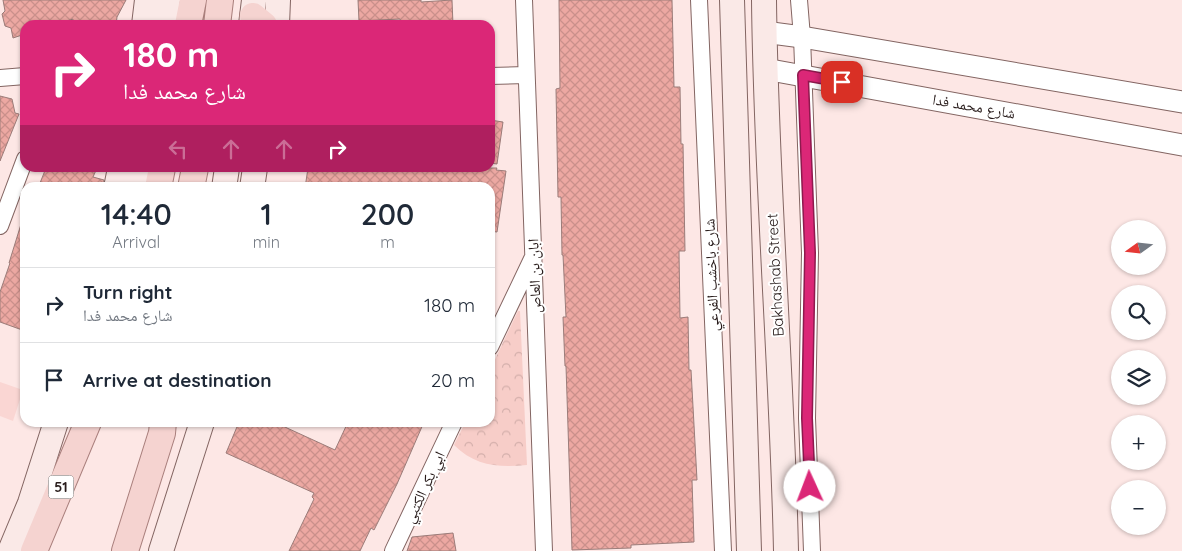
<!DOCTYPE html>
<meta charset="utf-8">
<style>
:root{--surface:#fff;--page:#f2f2f3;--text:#1f2937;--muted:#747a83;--line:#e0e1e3}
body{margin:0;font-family:Quicksand,"Noto Naskh Arabic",sans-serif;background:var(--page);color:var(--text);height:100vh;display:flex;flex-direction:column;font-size:19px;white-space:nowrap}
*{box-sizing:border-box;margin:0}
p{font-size:16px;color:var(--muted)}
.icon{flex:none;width:28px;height:28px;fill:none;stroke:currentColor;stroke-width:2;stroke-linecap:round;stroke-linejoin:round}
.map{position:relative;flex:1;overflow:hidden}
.sheet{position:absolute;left:20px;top:182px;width:475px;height:245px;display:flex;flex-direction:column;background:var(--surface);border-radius:15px;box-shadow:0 1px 4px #0004}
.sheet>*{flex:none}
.guide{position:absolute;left:20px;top:20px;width:475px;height:152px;border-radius:15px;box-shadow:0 1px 4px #0004;background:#db2777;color:#fff;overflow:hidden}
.needle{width:32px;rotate:255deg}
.buttons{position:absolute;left:1111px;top:220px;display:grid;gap:10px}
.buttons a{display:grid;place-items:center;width:55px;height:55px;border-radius:50%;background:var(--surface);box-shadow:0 1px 4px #0004;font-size:25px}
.pin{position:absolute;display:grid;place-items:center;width:42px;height:42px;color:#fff;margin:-21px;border-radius:10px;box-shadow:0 2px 8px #0006}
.me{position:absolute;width:55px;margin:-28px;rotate:358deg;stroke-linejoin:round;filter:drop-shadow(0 0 4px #0008)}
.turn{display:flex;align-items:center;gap:18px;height:105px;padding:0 20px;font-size:22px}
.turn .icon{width:65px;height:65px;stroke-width:2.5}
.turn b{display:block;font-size:35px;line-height:42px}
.lanes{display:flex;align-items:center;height:48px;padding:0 20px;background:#0003;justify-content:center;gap:25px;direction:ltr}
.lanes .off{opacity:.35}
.eta{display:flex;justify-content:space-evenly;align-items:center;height:85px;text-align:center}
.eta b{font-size:30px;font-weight:600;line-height:35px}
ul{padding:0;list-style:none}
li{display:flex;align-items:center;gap:15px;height:75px;padding:0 20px;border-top:1px solid var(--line)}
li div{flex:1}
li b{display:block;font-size:19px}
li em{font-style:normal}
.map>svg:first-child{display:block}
.built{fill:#fad6d3}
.forest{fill:url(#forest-crowns)}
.building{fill:url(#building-cross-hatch);stroke:#9b7c79}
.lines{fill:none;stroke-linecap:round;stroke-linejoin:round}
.minor-casing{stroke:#836562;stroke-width:18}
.tertiary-casing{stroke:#836562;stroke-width:23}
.secondary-casing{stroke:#836562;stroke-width:26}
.primary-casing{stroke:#a97f7c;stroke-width:28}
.minor{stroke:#fff;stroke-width:16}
.tertiary{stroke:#fff;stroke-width:21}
.secondary{stroke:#fae9e7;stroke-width:24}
.primary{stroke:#f5d3d0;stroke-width:26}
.route-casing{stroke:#8e194d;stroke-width:12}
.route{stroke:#db2777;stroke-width:9}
.labels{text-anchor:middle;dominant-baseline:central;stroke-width:4;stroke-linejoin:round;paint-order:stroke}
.shield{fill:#fff;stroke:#68605f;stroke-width:1}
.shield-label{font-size:14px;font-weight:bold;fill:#281c1b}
.street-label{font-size:15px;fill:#281c1b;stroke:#fff}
</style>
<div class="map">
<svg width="1182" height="551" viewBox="0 0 1182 551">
<defs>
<pattern id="forest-crowns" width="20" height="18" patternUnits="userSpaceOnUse" patternTransform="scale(1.25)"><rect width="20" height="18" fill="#f7cdc8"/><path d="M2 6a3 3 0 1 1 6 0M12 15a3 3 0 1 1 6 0" fill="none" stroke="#d4afab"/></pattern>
<pattern id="building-cross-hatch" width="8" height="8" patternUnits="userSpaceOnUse" patternTransform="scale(1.25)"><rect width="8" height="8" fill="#eca8a2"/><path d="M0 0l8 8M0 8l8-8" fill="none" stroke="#ca908b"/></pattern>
</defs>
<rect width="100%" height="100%" fill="#fde7e5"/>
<!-- built -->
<path class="built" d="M0 382 23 390 13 421 0 416Z"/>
<!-- forest -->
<path class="forest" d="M518 311H520L527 465C499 468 475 466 454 445L465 423 490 422V370Z"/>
<!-- building -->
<path class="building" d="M3 0H126L117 17 116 25H72L73 19 54 25H25V34L13 38 11 28 5 26 2 14 5 11Z
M358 0H421V2L452 0 453 25H401L400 19 359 21Z
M559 0H672L674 87H680L681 144H683L685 251H679L680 318 688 317 689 370H691L697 480H692L694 542 631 545V548L572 550 566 366H565L563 317H566L563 255H562L561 197H558L556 89 560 88Z
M0 96 12 99 15 113 19 114 0 161Z
M490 120 503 122 497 164 490 163Z
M46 168H97L93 177 104 180 103 188H38Z
M308 168H497L496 170 506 171 497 232 490 231V188H305Z
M22 221H25V331L0 322V292L10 263H9Z
M239 422H274L335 450 348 422H424L397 484 374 530 371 528 360 551H289L314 499 312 497 314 493 226 453Z
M453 533 456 551H407L412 537Z"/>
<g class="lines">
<defs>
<path id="minor" d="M524 0 544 551
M699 0 723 551
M799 0 802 37 810 253 807 418 812 551
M490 76 526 75
M0 78 25 76
M0 226 25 159
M490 347 532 259
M393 551 454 422"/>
<path id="tertiary" d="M764 32 802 37 1182 102
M765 69 1182 145"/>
<path id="secondary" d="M732 0 749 551
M764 0C766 184 782 367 786 551
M144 25 147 0
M164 25 168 0
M251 25 254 0
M277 25 278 0
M116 188 120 168
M137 188 141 168
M224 188 227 168
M252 188 255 168
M10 551 30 503 56 422
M161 551 202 422"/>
<path id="primary" d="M253 16 264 25
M188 25 193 0
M217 25 220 0
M158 188 162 168
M191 188 195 168
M34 551 88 422
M125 551 162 433 163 422"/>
</defs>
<!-- minor casing -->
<use href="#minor" class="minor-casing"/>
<!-- tertiary casing -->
<use href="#tertiary" class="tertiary-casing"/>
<!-- secondary casing -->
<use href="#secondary" class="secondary-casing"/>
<!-- primary casing -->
<use href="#primary" class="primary-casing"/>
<!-- minor -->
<use href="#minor" class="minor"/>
<!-- tertiary -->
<use href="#tertiary" class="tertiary"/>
<!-- secondary -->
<use href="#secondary" class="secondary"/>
<!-- primary -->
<use href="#primary" class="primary"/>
</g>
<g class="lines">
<defs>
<path id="route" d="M810 487 807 418 810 253 803 75 842 82"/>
</defs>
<!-- route casing -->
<use href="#route" class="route-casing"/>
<!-- route -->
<use href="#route" class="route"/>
</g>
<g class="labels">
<!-- shield labels -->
<rect class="shield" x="48.5" y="475.5" width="25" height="23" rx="4"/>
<g class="shield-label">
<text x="61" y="487">51</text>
</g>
<!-- street labels -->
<g class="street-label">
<text transform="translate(974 106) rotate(10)">شارع محمد فدا</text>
<text transform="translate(711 275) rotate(-92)">شارع باخشب الفرعي</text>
<text transform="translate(775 275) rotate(-93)">Bakhashab Street</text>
<text transform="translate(534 276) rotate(-92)">ابان بن العاص</text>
<text transform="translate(424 487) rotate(-65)">ابي بكر الكتبي</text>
</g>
</g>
</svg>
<div class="buttons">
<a><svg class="needle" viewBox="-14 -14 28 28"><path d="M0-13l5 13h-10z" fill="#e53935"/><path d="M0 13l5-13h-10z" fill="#747a83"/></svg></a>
<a><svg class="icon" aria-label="search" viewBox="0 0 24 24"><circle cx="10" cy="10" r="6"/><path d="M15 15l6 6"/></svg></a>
<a><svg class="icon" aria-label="layers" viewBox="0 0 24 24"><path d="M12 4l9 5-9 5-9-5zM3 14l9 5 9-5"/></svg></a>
<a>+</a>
<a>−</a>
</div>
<div class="pin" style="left:842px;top:82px;background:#d93025"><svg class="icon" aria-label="arrive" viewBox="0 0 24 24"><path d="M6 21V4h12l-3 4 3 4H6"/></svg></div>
<svg class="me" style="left:810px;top:487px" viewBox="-20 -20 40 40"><circle r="19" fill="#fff"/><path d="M0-13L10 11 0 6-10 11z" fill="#db2777"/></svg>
<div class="guide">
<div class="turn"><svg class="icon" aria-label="right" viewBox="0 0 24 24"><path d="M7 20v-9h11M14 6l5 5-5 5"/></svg><div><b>180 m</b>شارع محمد فدا</div></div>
<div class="lanes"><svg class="icon off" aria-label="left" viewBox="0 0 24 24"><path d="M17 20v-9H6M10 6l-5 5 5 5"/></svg><svg class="icon off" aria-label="ahead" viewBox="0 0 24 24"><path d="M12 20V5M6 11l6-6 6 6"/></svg><svg class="icon off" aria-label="ahead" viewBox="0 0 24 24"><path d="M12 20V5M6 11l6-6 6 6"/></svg><svg class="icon" aria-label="right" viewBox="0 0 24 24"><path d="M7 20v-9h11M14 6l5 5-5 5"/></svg></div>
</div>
<section class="sheet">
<div class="eta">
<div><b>14:40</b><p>Arrival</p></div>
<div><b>1</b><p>min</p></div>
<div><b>200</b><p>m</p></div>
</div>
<ul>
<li><svg class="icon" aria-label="right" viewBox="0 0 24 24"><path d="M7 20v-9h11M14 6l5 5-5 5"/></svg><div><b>Turn right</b><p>شارع محمد فدا</p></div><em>180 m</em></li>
<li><svg class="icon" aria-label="arrive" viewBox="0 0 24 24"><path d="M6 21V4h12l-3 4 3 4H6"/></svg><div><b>Arrive at destination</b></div><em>20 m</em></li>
</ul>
</section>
</div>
